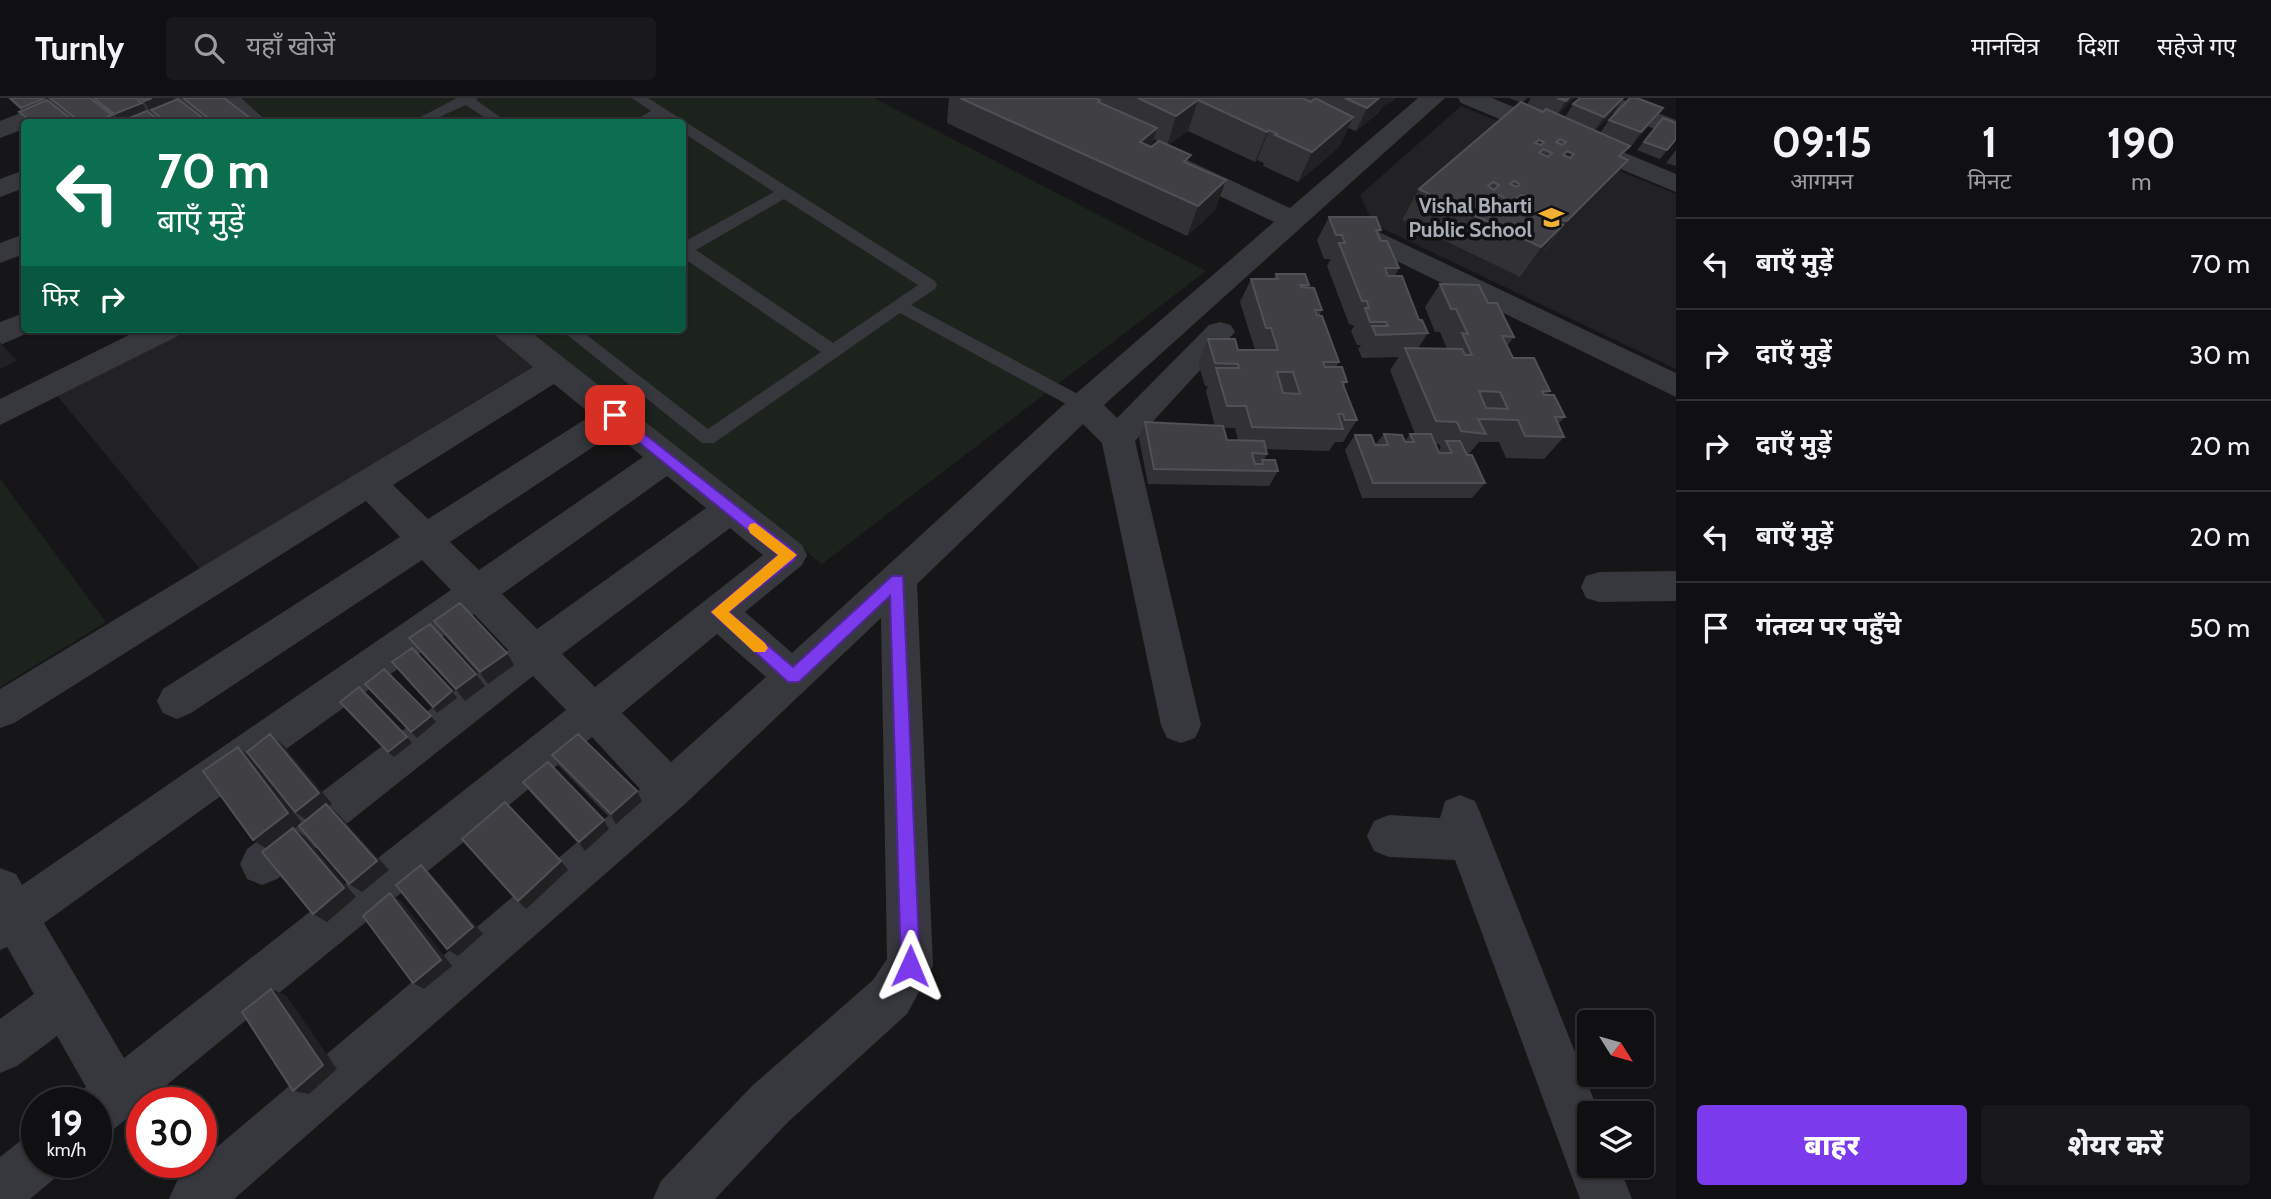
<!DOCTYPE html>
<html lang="hi">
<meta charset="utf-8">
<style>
:root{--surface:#101012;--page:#19191b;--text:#f1f3f6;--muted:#9c9d9f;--line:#303032;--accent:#7c3aed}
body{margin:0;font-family:Cabin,"Noto Sans Devanagari",sans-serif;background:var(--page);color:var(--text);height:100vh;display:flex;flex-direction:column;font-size:26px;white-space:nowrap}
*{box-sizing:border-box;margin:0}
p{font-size:23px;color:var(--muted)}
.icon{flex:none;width:38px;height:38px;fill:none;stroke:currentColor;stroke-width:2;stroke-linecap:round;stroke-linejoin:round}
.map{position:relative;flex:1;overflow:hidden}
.details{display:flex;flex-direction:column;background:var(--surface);width:595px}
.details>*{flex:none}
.banner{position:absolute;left:21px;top:21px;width:665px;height:214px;border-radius:7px;box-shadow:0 2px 5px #0004,0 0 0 2px var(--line);background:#0b6e4f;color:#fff;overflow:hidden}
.needle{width:46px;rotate:127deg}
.buttons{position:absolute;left:1577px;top:912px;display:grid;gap:14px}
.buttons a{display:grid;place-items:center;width:77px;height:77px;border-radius:7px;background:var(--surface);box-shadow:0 2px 5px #0004,0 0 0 2px var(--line);font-size:35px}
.speed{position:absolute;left:21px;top:989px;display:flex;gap:14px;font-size:35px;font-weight:700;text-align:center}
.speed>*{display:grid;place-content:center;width:91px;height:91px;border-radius:50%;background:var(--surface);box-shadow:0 2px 5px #0004,0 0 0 2px var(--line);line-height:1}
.speed small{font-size:18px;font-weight:400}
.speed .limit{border:10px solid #d22;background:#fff;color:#111}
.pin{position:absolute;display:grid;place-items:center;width:60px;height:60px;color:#fff;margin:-30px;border-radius:14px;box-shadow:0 4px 10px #0006}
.me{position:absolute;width:77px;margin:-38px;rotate:1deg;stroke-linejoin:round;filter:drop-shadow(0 0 5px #0008)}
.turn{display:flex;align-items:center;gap:24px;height:147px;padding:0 21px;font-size:32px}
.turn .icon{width:91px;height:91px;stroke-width:2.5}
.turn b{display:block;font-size:49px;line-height:60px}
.then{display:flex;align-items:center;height:66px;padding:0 21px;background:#0003;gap:14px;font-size:26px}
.eta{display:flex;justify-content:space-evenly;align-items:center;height:119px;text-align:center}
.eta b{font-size:42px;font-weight:800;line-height:49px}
.action{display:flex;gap:14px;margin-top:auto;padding:14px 21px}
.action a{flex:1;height:80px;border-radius:7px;background:var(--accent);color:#fff;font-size:28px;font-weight:800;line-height:80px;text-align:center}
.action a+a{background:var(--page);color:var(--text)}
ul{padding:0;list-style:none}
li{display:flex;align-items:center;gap:21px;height:91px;padding:0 21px;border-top:2px solid var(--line)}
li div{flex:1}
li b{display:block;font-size:26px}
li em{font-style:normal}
header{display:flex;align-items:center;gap:42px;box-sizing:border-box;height:98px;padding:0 35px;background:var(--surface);border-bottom:2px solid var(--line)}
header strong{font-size:33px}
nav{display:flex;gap:38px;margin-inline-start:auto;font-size:24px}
.search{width:490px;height:63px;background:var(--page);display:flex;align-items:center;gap:18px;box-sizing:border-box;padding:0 24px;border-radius:7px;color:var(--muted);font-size:26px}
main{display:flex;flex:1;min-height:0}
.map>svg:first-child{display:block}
.built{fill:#222225}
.green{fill:#1c231d}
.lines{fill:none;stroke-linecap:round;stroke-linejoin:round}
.service{fill:#37383d;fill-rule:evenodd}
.minor{fill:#37383d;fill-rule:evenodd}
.wall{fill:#323236;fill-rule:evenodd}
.shaded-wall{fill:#212124}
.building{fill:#3f3f44;stroke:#4f5156;stroke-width:2;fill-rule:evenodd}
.route{fill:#7c3aed;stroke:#51269a;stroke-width:2}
.slow{fill:#f59e0b}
.labels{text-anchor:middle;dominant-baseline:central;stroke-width:7;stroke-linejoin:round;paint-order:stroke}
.far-poi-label{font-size:21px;font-weight:bold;fill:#a8adb8;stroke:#111113;text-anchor:end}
</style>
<header>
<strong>Turnly</strong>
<div class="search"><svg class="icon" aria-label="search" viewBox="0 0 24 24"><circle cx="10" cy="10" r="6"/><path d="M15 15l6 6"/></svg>यहाँ खोजें</div>
<nav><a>मानचित्र</a><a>दिशा</a><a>सहेजे गए</a></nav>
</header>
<main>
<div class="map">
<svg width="1676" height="1101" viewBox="0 0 1676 1101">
<rect width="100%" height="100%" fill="#161618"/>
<!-- built -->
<path class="built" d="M1461 8 1676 96V271L1373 126 1360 97Z
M182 231H526L556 255 200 471 55 295Z"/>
<!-- green -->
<path class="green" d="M240 0H874L1206 173 822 466 526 231H682V24H270Z
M0 381 106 524 0 589Z"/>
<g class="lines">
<!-- service -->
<path class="service" d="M457 0H478L476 2 507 24H491L466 7 428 24H411Z
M632 0H648L935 183 937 187 935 191 911 207 1089 302 1092 307 1089 312H1077L900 215 714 345H702L560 231H579L708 331 821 254 682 159V145L774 94 682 34V24H668L660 19 649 24H632L651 13ZM784 101 918 187 833 245 696 152Z"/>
<!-- minor -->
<path class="minor" d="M59 0H93L90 5 42 24H24V31L0 40V23Z
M214 0H241L268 24H240Z
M1418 0H1445L1104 307 1117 320 1209 227 1220 224 1231 227 1235 234 1135 343 1201 627 1195 640 1181 645 1167 640 1161 627 1102 345 1083 326 917 486 933 868 907 916 788 1024 715 1101H653L661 1083 752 988 873 882 887 861 881 520 685 706 234 1101H169L177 1083 640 691 592 639 146 1004H142V1008L114 1031 96 1038V1004H75L78 995 86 989 57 938 17 968 0 975V921L34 896 7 849 0 852V770L16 776 22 787 451 492 422 462 191 615 177 621 163 615 157 603 163 591 400 439 366 403 14 625 0 630V591L533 269 496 238 492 231H527L802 447 807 457 802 467 745 514 792 555 1072 299 1274 124 1167 73 1163 67 1167 61 1176 59 1185 61 1290 110ZM554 286 592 317 428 421 393 387ZM614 335 643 359 479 472 450 444ZM667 378 706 410 537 531 502 496ZM730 430 763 457 595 589 562 556ZM474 516 508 552 247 751 240 766 247 781 262 787 277 781 533 578 566 612 124 960 44 825ZM717 536 766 579 671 664 622 615Z
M1458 0H1492L1676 76V94L1461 5Z
M1583 0H1618L1676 22V39L1586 5Z
M24 72V90L0 99V81Z
M1345 118 1676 275V299L1335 133 1331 127 1335 121Z
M24 136V156L0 165V145Z
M24 215V231L35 232 0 247V224Z
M141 231H182L178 238 0 327V301Z
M1676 473V503L1599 504 1586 500 1581 489 1586 478 1599 474Z
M1460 697 1475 703 1481 717 1599 1015H1589V1068H1619L1632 1101H1580L1455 762 1389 759 1374 753 1367 738 1374 723 1389 717 1440 720 1445 703Z
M37 1037V1064H62L55 1080 30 1101H0V1059L19 1044Z"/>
</g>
<!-- wall -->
<path class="wall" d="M8 0H46L56 10 47 0H224L253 24H27L19 14 22 13Z
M949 0H1395L1394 2 1383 8 1375 18 1356 33 1348 30 1339 49 1298 84 1263 68 1264 65 1257 62 1255 64 1188 33 1168 47 1188 66 1226 82 1215 112 1187 138 947 25ZM1154 41 1158 44 1151 49Z
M1509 0H1527L1522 5Z
M1531 0H1574L1558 16 1565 19 1573 6 1580 0H1624L1615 13 1595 32 1600 35 1609 22 1650 26 1629 51 1628 50 1621 59 1628 62 1605 92 1545 153H1544L1520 179 1402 122 1419 91 1527 7ZM1560 41 1566 44 1562 47 1556 44ZM1539 42 1544 44 1541 47 1535 45ZM1567 53 1574 56 1570 60 1563 57Z
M1663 20 1676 41 1660 61 1637 52Z
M1676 52V68L1666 65Z
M1329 119 1381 132 1379 137 1381 143 1399 170 1395 178 1419 222 1428 235 1418 250 1447 251 1440 234H1435L1425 209 1440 186 1488 205 1514 239 1507 248 1513 260 1550 293 1547 297 1565 319 1558 326 1564 339 1544 361 1506 360 1499 344H1479L1468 357 1485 385 1472 400H1362L1345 352 1355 337 1375 347 1384 336 1405 343 1410 336H1415L1390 272 1399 259 1362 260 1358 251 1361 247H1357L1351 233 1354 228 1353 227 1349 226 1327 168 1330 162V161H1324L1317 142ZM1435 346H1439L1441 350 1438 353Z
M1276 176 1309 187 1308 189 1322 212 1319 218 1339 264 1336 269 1347 284 1344 288 1357 322 1343 344H1335L1329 353 1266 351 1267 356 1264 362 1278 373 1269 388 1148 386 1139 340 1145 324 1215 328 1206 293 1208 288H1205L1198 264 1208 241 1238 252H1255L1240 204 1251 181H1273ZM1224 330H1235L1238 342H1227Z
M434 523 514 567 488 586 443 536Z
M409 540 485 588 465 603 419 553Z
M552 657 642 703 616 726 559 668Z
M523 684 609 731 585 753 531 695Z"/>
<!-- shaded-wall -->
<path class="shaded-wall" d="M46 0 52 8 27 18 21 10Z
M152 0H174L179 9 151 12 155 19 154 20 144 3Z
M1379 0H1384L1375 18 1356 33 1367 10Z
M1384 0H1395L1394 2 1383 8 1377 15Z
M1569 0H1574L1555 20 1566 3Z
M1623 0H1624L1615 13 1593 35 1604 19Z
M1198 2 1188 33 1167 48 1176 18Z
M142 5 152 21 119 24 114 16Z
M1663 10 1650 26 1629 51 1641 34Z
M112 17 117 24H96Z
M1353 19 1339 49 1298 84 1312 54Z
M250 20 253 24H241Z
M1157 30 1148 60 1140 44Z
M1269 32 1257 62 1255 64 1267 34Z
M1628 62 1605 92 1545 153 1567 123Z
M1226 82 1215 112 1187 138 1198 108Z
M1563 122 1548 142 1563 127 1541 157 1520 179 1559 125Z
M0 244 17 263 0 271Z
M507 555 514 567 488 586 480 574Z
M476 576 485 588 465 603 456 591Z
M452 593 457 600 437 615 433 609Z
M431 618 436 624 417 640 411 634Z
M270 636 284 648 332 706 329 708 338 716 389 772 362 794 349 786 309 724 295 714Z
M407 639 412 645 394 659 388 654Z
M238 649 252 660 302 725 294 731 306 739 356 799 327 824 313 816 267 751 253 742Z
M637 693 642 703 616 726 611 716Z
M604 722 609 731 585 753 579 744Z
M561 763 568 772 526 811 518 803Z
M421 767 431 776 483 836 458 858 447 851Z
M390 795 402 804 452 868 424 891 413 885Z
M271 891 286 897 337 971 309 996 293 993Z"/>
<!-- building -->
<path class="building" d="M10 0H45L21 10Z
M50 0H90L112 17 96 24H80Z
M94 0H136L142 5 114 16Z
M140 0H152L144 3Z
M183 0H224L250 20 241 24H213Z
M960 0H1095L1100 2 1098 4 1157 30 1140 44 1151 49 1159 43 1191 57 1184 64 1226 82 1198 108Z
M1138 0H1302L1311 4 1315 0 1353 19 1312 54 1275 37 1277 36 1269 32 1267 34 1198 2 1176 18Z
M1345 0H1379L1367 10Z
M1557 0H1569L1566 3Z
M1580 0H1623L1604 19 1573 6Z
M1630 0H1637L1663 10 1641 34 1609 22Z
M178 1 208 24H166L151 12Z
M47 2 75 24H32L19 14Z
M1521 4 1543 14 1546 11 1630 48 1619 58 1628 62 1567 123 1563 122 1559 125 1563 127 1541 149 1419 91ZM1560 41 1566 44 1562 47 1556 44ZM1539 42 1544 44 1541 47 1535 45ZM1543 51 1552 55 1548 59 1539 55ZM1567 53 1574 56 1570 60 1563 57ZM1514 83 1520 86 1517 89 1510 86ZM1493 84 1499 87 1494 92 1488 88ZM1499 97 1506 101 1503 103 1496 100ZM1521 97 1526 99 1522 103 1516 101Z
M147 13 162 24H123L122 23Z
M1663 20 1676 25V41L1667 52 1644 44Z
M1329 119H1376L1381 132H1376L1381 143H1387L1399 170H1385L1388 178H1402L1419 222H1422L1428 235 1376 237 1372 228H1388L1386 224H1370L1365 210H1369L1367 203H1362L1339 145H1345L1342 137H1336Z
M1276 176H1305L1309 187H1300L1301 189 1314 190 1322 212H1315L1317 217 1322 218 1339 264H1323L1325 269H1342L1347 284H1342L1357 322H1345L1343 316H1338L1343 331 1252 329 1246 308H1227L1216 270H1239L1238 266 1215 265 1208 241H1235L1238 252H1278L1271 230H1266L1251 181H1278ZM1277 274H1293L1300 296 1283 295Z
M1440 186 1479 187 1488 205H1497L1514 239 1502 238 1513 260H1534L1550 293H1542L1544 297H1554L1565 319H1555L1564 339 1525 338 1518 322 1478 321 1486 336 1461 333 1457 324 1436 323 1405 250 1462 251 1465 257H1472L1462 235 1468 236 1456 211H1451ZM1479 293 1500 294 1508 311 1486 310Z
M1145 324 1223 328 1227 342 1264 343 1267 356 1252 355 1255 366H1263L1262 362H1275L1278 373 1154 371Z
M1384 336 1402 337 1405 344H1414L1410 336H1431L1439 355H1452L1446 343H1460L1467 357H1472L1485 385H1373L1355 337H1371L1375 347H1388Z
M460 505 507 555 480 574 434 523Z
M430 526 476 576 456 591 409 540Z
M412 550 452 593 433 609 392 564Z
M384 571 431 618 411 634 365 586Z
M359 589 407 639 388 654 340 604Z
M270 636 319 695 295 714 247 654Z
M578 636 637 693 611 716 552 657Z
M238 649 288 715 253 742 203 673Z
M548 664 604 722 579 744 523 684Z
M505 704 561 763 518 803 462 741Z
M326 706 377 763 349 786 299 728Z
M293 730 344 790 313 816 262 754Z
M421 767 473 829 447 851 396 787Z
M390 795 441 862 413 885 363 818Z
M271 891 323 967 293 993 242 914Z"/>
<!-- route -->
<path class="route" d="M615 313 794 453 797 457 794 462 729 514 793 569 892 478H903L920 868 917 875 910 877 903 875 901 868 890 498 799 584H788L711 514 778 457 610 321V314Z"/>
<!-- slow -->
<path class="slow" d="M755 425 797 457 729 514 765 545 768 550 765 554H754L711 514 778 457 750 435 748 430 750 426Z"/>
<!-- icons -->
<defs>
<symbol id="school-bare" viewBox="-9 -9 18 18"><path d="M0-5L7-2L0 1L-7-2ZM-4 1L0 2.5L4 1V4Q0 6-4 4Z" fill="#f2b134" stroke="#111113" stroke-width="2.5" paint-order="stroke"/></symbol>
</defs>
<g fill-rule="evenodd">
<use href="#school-bare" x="1534" y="102" width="35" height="35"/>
</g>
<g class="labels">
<!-- far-poi labels -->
<g class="far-poi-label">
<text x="1532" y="107">Vishal Bharti<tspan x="1532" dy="24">Public School</tspan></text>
</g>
</g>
</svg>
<div class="buttons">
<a><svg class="needle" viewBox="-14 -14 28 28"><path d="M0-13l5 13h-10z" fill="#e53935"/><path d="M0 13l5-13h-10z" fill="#9c9d9f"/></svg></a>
<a><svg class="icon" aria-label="layers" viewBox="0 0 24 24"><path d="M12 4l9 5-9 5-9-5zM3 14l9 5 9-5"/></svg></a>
</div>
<div class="speed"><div>19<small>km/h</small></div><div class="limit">30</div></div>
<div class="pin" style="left:615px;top:317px;background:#d93025"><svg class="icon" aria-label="arrive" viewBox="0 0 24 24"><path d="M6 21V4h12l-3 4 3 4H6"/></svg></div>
<svg class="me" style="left:910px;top:868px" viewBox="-20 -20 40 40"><path d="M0-17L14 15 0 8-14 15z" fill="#7c3aed" stroke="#fff" stroke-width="4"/></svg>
<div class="banner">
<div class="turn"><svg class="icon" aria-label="left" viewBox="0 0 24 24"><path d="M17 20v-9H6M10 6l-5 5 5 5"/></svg><div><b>70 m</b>बाएँ मुड़ें</div></div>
<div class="then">फिर<svg class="icon" aria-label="right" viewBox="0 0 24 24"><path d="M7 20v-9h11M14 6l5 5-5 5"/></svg></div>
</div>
</div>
<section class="details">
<div class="eta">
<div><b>09:15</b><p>आगमन</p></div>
<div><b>1</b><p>मिनट</p></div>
<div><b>190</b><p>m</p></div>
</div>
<ul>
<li><svg class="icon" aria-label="left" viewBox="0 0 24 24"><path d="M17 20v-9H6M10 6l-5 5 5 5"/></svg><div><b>बाएँ मुड़ें</b></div><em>70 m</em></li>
<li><svg class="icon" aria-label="right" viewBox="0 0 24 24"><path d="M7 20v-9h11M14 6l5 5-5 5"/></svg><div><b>दाएँ मुड़ें</b></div><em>30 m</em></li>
<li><svg class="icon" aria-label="right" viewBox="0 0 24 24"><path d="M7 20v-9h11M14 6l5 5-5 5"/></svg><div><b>दाएँ मुड़ें</b></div><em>20 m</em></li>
<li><svg class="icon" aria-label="left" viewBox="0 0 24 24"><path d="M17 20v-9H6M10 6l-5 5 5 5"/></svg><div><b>बाएँ मुड़ें</b></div><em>20 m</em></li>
<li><svg class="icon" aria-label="arrive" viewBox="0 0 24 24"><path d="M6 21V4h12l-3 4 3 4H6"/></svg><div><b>गंतव्य पर पहुँचे</b></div><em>50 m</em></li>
</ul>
<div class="action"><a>बाहर</a><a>शेयर करें</a></div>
</section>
</main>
